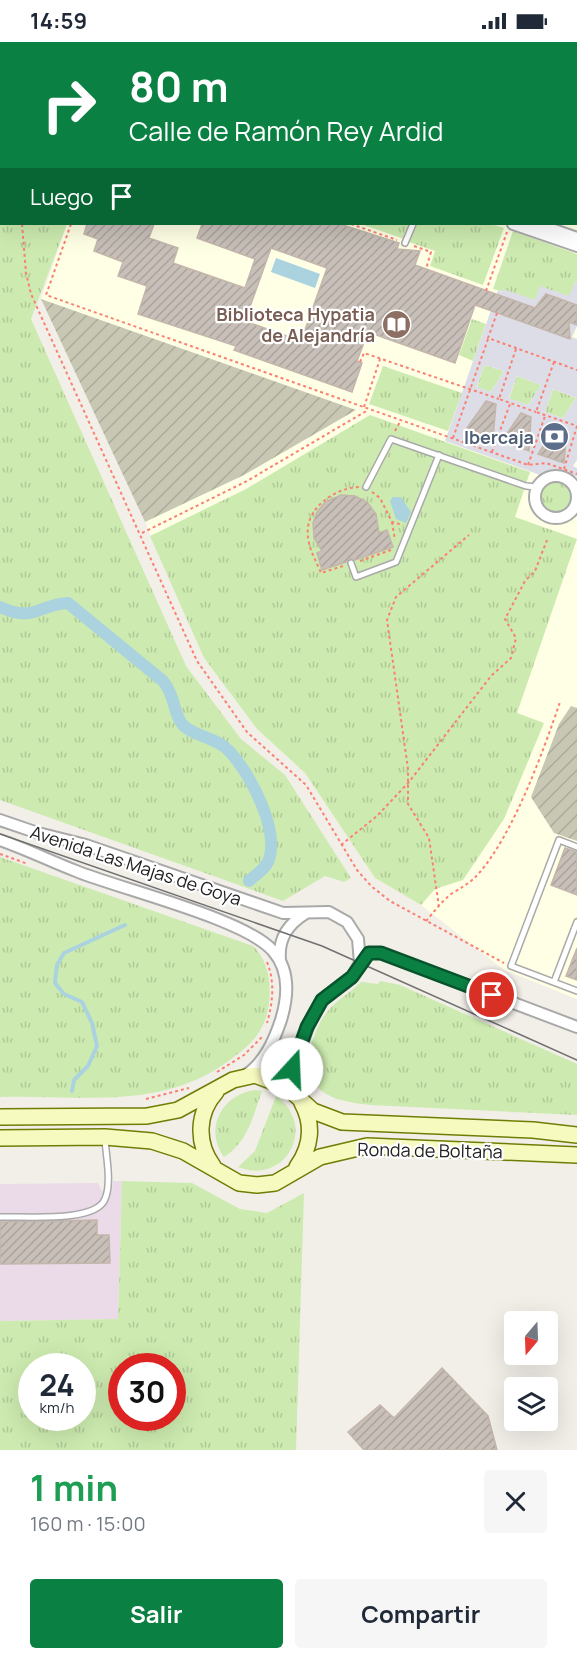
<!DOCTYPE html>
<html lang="es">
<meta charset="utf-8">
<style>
:root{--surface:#fff;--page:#f6f6f7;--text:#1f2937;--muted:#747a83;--accent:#0b8043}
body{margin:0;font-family:Manrope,sans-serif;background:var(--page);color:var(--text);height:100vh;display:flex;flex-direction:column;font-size:22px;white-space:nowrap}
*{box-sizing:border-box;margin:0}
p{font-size:20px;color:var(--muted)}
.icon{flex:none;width:33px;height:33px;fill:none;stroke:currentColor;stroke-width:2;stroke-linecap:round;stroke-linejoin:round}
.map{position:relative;height:1408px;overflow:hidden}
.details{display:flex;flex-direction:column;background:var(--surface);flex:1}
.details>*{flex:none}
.guide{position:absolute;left:0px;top:0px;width:578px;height:183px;box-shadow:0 6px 24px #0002;background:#0b8043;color:#fff;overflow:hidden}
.needle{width:39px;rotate:199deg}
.controls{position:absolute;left:504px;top:1269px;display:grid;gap:12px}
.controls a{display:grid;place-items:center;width:54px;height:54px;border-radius:6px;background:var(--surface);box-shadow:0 6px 24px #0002;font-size:30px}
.speed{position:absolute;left:18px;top:1311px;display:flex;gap:12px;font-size:30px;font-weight:700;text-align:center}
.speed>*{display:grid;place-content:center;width:78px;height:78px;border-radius:50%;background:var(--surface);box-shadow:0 6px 24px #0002;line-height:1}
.speed small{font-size:15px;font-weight:400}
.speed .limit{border:9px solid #d22;background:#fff;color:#111}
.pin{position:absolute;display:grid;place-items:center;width:51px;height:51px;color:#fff;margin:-26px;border:3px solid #fff;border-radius:50%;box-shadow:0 2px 6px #0007}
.me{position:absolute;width:66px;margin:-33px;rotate:20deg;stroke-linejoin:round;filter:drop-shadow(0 0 4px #0008)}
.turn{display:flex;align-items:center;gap:21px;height:126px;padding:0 30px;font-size:27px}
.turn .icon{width:78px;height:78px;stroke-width:2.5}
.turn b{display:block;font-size:42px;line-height:51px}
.then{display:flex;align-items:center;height:57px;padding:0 30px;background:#0003;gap:12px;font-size:22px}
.round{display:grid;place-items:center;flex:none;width:63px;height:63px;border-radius:6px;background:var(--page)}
.headline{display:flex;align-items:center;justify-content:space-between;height:102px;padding:0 30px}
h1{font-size:36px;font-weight:700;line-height:45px;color:#1e9e55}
.button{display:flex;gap:12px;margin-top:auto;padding:12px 30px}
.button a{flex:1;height:69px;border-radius:6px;background:var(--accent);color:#fff;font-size:24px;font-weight:700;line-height:69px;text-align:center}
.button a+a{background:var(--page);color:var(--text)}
.status{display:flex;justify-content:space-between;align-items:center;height:42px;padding:0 30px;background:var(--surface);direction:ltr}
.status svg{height:16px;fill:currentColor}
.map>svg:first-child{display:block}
.industrial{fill:#ebdbe8}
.education{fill:#ffffe5}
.construction{fill:url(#construction-furrows)}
.grass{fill:url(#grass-tufts);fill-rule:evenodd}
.parking{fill:#e2e2e2}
.plaza{fill:#dddde8;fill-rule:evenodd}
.water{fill:#aad3df}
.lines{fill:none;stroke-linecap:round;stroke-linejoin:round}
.stream{stroke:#aad3df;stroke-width:4}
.canal{stroke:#aad3df;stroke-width:12}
.building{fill:url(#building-hatch);stroke:#c4b6ab;stroke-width:1.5;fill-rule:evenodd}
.service-casing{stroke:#a9a9a9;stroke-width:8}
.minor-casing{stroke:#a9a9a9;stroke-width:14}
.secondary-casing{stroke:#707d05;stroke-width:18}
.path{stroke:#fa8072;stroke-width:2;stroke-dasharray:3 3;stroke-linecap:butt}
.service{stroke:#fff;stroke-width:5}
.minor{stroke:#fff;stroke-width:10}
.secondary{stroke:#f7fabf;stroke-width:15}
.tram{stroke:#707070;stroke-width:1.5}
.route-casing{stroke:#07532c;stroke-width:15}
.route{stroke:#0b8043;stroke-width:10}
.labels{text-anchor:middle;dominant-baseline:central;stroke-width:4.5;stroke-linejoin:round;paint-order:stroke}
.education-label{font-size:18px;font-weight:bold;fill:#785e54;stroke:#fff;text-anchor:end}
.service-label{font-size:18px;font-weight:bold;fill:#4e5e75;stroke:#fff;text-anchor:end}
.street-label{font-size:18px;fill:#222;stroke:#fff}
</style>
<div class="status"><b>14:59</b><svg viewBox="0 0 49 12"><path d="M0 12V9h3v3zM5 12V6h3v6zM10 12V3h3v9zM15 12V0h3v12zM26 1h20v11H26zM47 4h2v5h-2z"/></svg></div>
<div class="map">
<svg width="577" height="1408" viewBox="0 0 577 1408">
<defs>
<pattern id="construction-furrows" width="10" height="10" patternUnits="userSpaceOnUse" patternTransform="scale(1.5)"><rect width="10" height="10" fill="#c7c7b4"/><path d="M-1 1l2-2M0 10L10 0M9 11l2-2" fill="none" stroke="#abab9a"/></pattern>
<pattern id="grass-tufts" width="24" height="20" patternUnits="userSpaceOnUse" patternTransform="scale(1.5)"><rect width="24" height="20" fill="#cdebb0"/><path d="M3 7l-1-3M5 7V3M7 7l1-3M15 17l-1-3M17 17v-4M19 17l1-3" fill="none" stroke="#b0c997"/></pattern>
<pattern id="building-hatch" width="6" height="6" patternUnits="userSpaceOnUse" patternTransform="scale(1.5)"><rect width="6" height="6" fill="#c7bfb8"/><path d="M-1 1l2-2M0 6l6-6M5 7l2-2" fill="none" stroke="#aba49e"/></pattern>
</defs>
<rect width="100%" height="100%" fill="#f2efe9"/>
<!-- industrial -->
<path class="industrial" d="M113 1139H122L118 1277 0 1279V1142L98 1141 102 1149H112Z"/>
<!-- education -->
<path class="education" d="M129 0H577V957L504 928 421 863 375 836 305 731 257 687 204 616 145 480 41 257 67 182H576V2Z"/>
<!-- construction -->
<path class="construction" d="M41 257 356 368 244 433 145 480Z
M571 664 577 666V799L554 791 531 755 559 682Z"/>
<!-- grass -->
<path class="grass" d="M0 0H129L2 2V182H67L31 277 186 624 241 697 285 733 351 836 344 840 325 834 283 859 0 758Z
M357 0H577V69L576 2Z
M361 182H410L404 197Z
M415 182H491L504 186 483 243 430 224 435 209 409 200Z
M513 189 577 212V241L575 240 570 255 535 258 493 247Z
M472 277 486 282 473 319 459 313Z
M484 323 504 329 491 350 477 346Z
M383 324 462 351 448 389 369 362Z
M517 334 541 343 528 363 509 357Z
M553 347 576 356 563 376 545 370Z
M370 373 530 430 515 475 577 497 517 671 544 681 504 777 463 838 435 847 421 863 375 836 305 731 257 687 204 616 150 494 246 447ZM341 453C368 455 375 464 379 491L387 488 393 505 323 528 317 511 322 509C312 479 308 468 341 453Z
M541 455a15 15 0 1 1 30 0a15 15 0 1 1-30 0Z
M0 815 253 904C270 920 272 946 268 968 262 993 250 1003 230 1018 162 1069 81 1053 0 1055Z
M380 939 400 943 577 1022V1073L370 1063C332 1059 300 1050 311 1004 315 991 319 980 327 970 336 958 350 951 361 940L378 942Z
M255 1048 262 1049C253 1074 248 1100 224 1115 203 1086 223 1052 255 1048Z
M276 1054C318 1084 286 1144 238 1125L255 1109Z
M122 1139 192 1141 240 1167 267 1171 304 1151 296 1408H0V1279L118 1277ZM32 1324H82V1376H32ZM122 1324H172V1376H122Z"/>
<!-- parking -->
<path class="parking" d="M129 0H331L129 1Z"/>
<!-- plaza -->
<path class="plaza" d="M575 240 577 241V284L572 295 577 297V418L573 424 577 426V435L555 428 540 433 445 399 498 248 502 250 503 247 535 258 540 244 569 254ZM484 323 504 329 491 350 477 345ZM517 334 541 343 528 363 509 356ZM553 347 576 356 563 376 545 370ZM496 362 493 396 468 387 467 386ZM556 384 567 388 563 421 538 412Z"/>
<!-- water -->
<path class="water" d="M276 216 320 232 315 246 271 230Z
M393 455H401L411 470 406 481 396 477 390 459Z"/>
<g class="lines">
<!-- stream -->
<path class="stream" d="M72 1049 74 1038 88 1024 97 1004 92 981 82 960 64 952 55 941 57 923 64 911 125 883"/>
<!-- canal -->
<path class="canal" d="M0 565C34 581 37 563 68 561L163 639C176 654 173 674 184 684 196 695 217 696 228 708 250 730 281 790 268 820 265 827 254 834 249 839"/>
</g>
<!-- building -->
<path class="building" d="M87 182H154L149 196 178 206 173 221 245 246 255 217 197 196 202 182H340L399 201 397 207 420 209 415 223 535 266 546 252 577 263V283L569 280 570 297 475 263 455 321 368 290 357 319 362 321 352 350 234 308 236 304 138 272 147 244 118 234 123 220 94 209 98 197 84 192ZM271 206 327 226 301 299 245 279Z
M486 359 496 362 493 396 467 386Z
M521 371 531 375 529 409 502 399Z
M556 384 567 388 564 421 538 412Z
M341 453 355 454 367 460 376 472 379 491 387 488 393 505 355 518 350 516 346 520 322 528 317 511 322 509 314 496 313 481 317 470 325 460Z
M565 806 577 810V853L551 843Z
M577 906V938L566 934Z
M97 1178V1193H109L110 1221 0 1222V1180Z
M442 1326 488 1374 497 1408H364L348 1390 380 1363 394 1376Z"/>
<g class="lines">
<defs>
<path id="service" d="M405 201 413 182
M366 445 391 397 526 444 536 445
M351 521 356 535 396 520 439 413
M577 805 559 798 511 924 577 949
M554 940 577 880
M0 1175C24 1174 96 1181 105 1157 112 1141 106 1114 105 1097"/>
<path id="minor" d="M513 182 577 204
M537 182 577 196
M535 455a21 21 0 1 1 42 0a21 21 0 1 1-42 0Z
M0 778 38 791 86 803 283 871 329 870 347 880 358 897 360 921 352 935 322 958 311 977 292 1027 291 1038 295 1051
M0 798C26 807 50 819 76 829 120 847 246 877 273 909 290 928 288 955 281 978 274 999 264 1022 244 1034
M280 918C278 896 288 882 306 871
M360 920 369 911H381L577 985"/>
<path id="secondary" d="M0 1075 147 1074 178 1068 233 1038 255 1033 287 1045 313 1069 342 1080 533 1088 577 1093
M0 1096 105 1095 152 1099 183 1109 239 1141 257 1143 275 1141 320 1115 367 1104 577 1113
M213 1124C196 1101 197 1071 216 1050
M297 1125C311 1105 314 1083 302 1061"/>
</defs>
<!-- service casing -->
<use href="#service" class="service-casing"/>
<!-- minor casing -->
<use href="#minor" class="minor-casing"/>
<!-- secondary casing -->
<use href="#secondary" class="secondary-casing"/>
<!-- path -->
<path class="path" d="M60 2 61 0
M63 2 64 0
M0 107 2 106
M22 182 26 231 31 252 197 619 247 690 306 743 357 828 371 844 390 859 504 921
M71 182 46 253 528 423 546 421 577 432
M351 182 397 198
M414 204 431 210 426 227
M486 249 507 190
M497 271 488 296 577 328
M516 307 499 357 536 370
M360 320 364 311 499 357
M554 320 536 370 577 384
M364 365 380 317
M395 389 401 378
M453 396 488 297
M492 410 510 362
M528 423 545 374
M564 427 577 384
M372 450 380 456 392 480 403 483
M392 480 395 498
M142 491 247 439 368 368
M360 519 391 508
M343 524 321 531C316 519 309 507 308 495 304 467 334 446 359 445
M341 803 377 774 409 740 491 634 511 616 516 596 505 577 525 539 535 529 547 498
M0 812 28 822
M439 865 429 796 408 762V727L387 578 396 555 469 493
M426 879C433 871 442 859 451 852 462 845 471 841 480 830 514 790 543 710 560 660
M267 920C275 940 273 960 267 981
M217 1030 244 1013 262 995
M146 1057 189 1046"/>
<!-- service -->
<use href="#service" class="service"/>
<!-- minor -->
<use href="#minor" class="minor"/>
<!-- secondary -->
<use href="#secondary" class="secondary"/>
<!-- tram -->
<path class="tram" d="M0 792 322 904 577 1018"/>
</g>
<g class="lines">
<defs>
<path id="route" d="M292 1027 307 985 322 958 352 935 369 911H381L492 953"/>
</defs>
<!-- route casing -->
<use href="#route" class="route-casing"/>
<!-- route -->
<use href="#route" class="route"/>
</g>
<!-- icons -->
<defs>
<symbol id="library-disc" viewBox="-11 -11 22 22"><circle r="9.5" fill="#8d6e63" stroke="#fff"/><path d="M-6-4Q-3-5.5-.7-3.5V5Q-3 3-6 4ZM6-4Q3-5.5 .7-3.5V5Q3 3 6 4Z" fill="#fff"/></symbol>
<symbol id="bank-disc" viewBox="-11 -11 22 22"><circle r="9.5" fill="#5c6f8a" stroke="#fff"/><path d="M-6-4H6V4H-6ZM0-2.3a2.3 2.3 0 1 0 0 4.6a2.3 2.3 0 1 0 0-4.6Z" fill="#fff"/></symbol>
</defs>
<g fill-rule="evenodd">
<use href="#library-disc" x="380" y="266" width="33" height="33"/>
<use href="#bank-disc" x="538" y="378" width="33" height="33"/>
</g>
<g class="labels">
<!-- education labels -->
<g class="education-label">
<text x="375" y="272">Biblioteca Hypatia<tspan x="375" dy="21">de Alejandría</tspan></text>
</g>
<!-- service labels -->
<g class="service-label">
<text x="534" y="395">Ibercaja</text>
</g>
<!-- street labels -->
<g class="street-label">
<text transform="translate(136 823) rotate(18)">Avenida Las Majas de Goya</text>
<text transform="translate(430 1108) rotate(1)">Ronda de Boltaña</text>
</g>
</g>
</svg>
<div class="controls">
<a><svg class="needle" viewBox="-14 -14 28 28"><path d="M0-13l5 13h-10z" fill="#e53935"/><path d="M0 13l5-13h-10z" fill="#747a83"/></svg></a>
<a><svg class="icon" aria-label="layers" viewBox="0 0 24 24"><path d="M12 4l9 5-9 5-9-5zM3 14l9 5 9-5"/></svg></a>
</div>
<div class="speed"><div>24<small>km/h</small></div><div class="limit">30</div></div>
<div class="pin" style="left:492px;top:953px;background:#d93025"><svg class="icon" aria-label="arrive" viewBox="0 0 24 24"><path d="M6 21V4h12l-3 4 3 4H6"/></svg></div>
<svg class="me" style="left:292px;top:1027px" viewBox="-20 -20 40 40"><circle r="19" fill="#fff"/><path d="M0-13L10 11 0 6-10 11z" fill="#0b8043"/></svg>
<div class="guide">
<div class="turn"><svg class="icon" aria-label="right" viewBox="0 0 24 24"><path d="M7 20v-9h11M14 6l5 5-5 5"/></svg><div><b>80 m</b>Calle de Ramón Rey Ardid</div></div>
<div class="then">Luego<svg class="icon" aria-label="arrive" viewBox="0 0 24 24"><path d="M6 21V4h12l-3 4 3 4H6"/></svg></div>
</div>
</div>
<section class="details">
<div class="headline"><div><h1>1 min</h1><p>160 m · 15:00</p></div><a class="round"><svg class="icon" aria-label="close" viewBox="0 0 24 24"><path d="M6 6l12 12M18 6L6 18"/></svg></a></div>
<div class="button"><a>Salir</a><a>Compartir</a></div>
</section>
